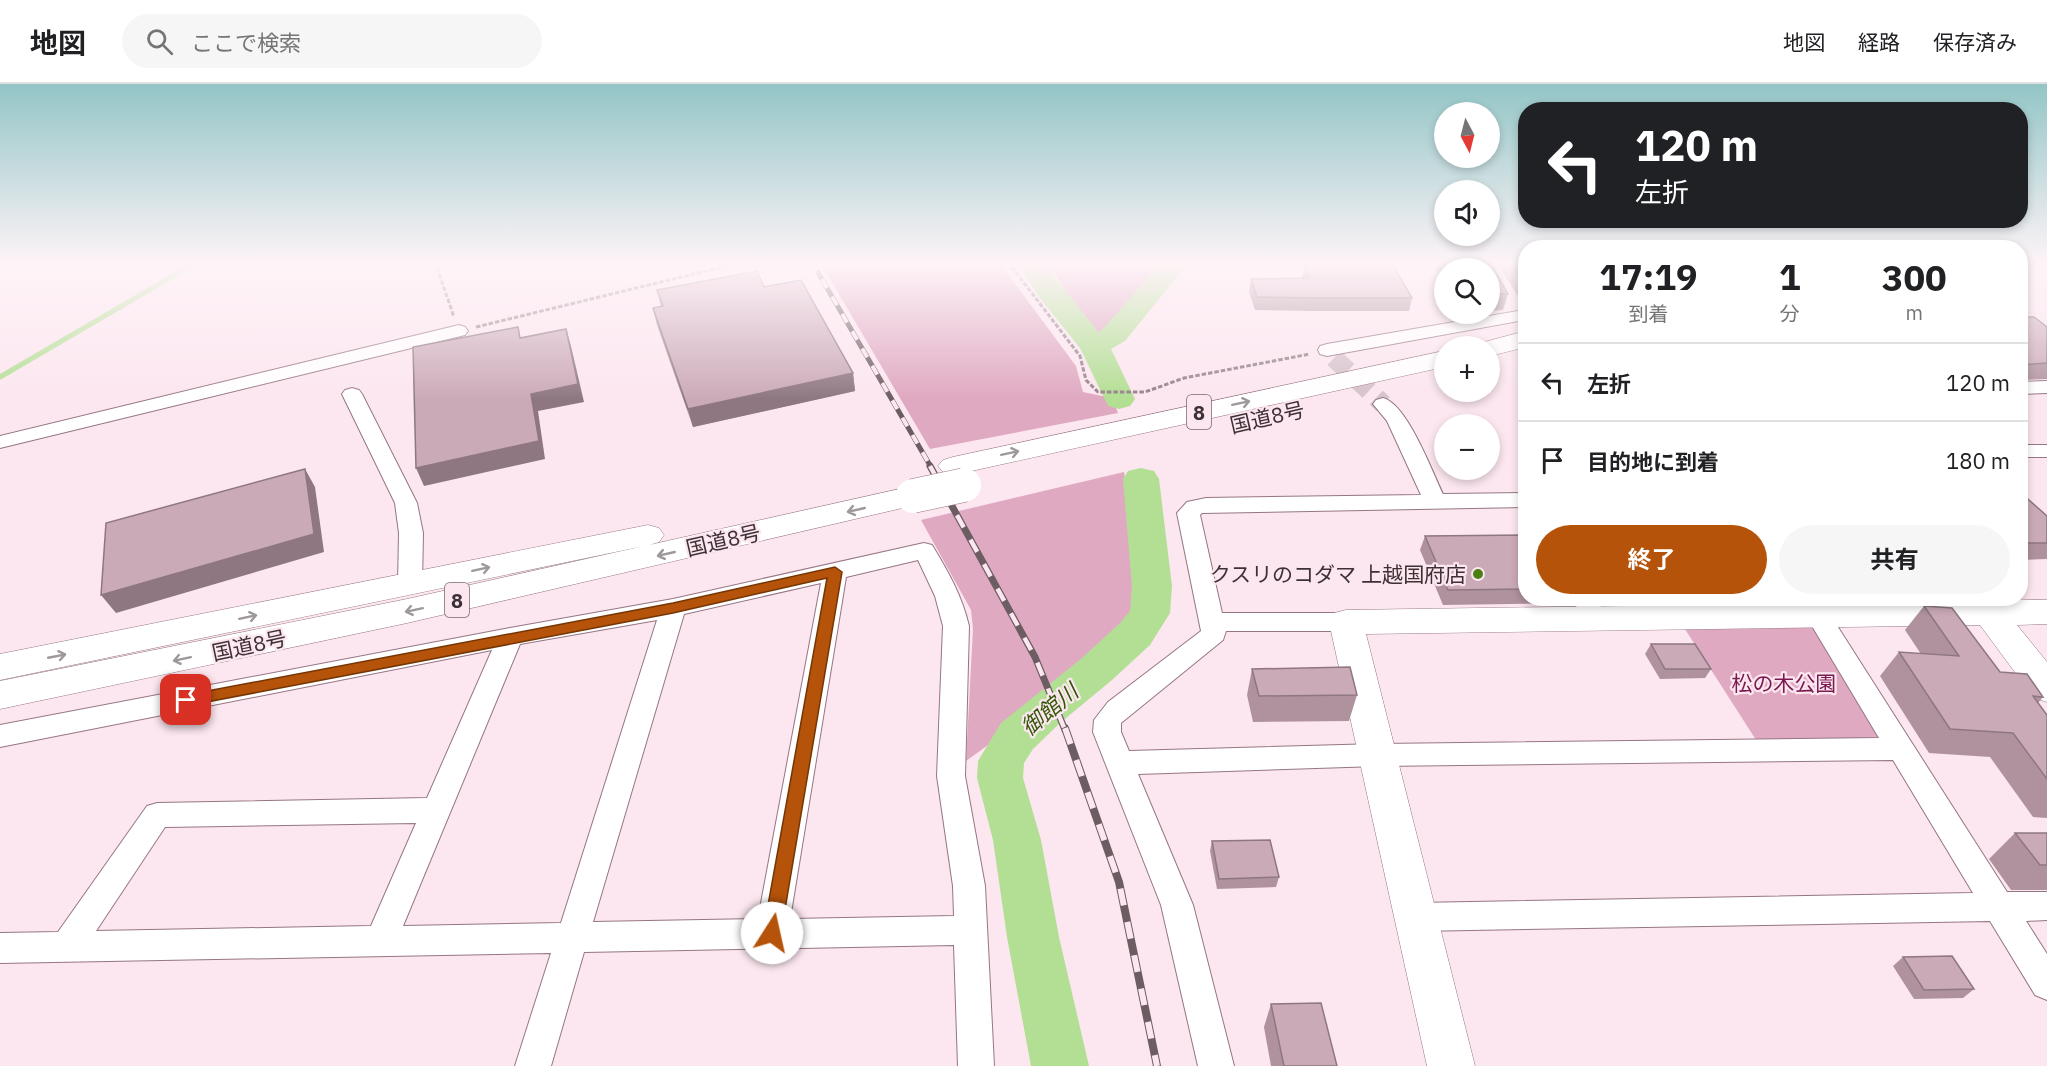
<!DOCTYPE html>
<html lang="ja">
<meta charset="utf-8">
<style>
:root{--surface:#fff;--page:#f6f6f6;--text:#202124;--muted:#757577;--line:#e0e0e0;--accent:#b45309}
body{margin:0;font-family:"IBM Plex Sans","Noto Sans JP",sans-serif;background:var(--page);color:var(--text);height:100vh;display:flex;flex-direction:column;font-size:22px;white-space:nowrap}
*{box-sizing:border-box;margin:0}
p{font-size:20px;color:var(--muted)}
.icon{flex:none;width:33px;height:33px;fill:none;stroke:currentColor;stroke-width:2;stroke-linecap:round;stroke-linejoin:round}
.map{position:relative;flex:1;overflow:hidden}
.panel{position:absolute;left:1518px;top:156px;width:510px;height:366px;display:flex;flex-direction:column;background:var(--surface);border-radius:24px;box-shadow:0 3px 9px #0003}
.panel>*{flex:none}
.banner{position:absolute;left:1518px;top:18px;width:510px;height:126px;border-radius:24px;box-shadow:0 3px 9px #0003;background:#202124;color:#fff;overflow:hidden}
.needle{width:39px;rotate:173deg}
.buttons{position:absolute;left:1434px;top:18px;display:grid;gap:12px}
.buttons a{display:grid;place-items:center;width:66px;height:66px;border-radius:50%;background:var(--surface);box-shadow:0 3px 9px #0003;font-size:30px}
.pin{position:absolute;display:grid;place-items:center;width:51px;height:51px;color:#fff;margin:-26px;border-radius:12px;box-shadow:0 3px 9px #0006}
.me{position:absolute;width:66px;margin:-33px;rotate:10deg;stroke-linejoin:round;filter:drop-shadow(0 0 4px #0008)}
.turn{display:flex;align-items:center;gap:21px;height:126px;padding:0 18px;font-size:27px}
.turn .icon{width:78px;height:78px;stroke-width:2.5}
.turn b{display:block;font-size:42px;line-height:51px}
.eta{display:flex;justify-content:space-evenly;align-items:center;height:102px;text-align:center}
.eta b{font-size:36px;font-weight:700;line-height:42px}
.primary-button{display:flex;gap:12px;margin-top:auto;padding:12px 18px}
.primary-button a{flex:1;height:69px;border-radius:36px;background:var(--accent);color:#fff;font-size:24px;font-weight:700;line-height:69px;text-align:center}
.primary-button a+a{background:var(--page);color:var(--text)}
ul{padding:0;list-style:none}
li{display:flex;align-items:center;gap:18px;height:78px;padding:0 18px;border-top:2px solid var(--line)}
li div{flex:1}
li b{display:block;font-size:22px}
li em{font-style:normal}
header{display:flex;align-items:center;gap:36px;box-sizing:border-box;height:84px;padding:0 30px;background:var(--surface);border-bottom:2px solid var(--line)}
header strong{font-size:28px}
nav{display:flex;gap:33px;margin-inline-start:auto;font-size:21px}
.search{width:420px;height:54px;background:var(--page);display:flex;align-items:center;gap:15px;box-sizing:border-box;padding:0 21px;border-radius:33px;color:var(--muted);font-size:22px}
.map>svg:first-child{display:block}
.green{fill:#dfa9c1}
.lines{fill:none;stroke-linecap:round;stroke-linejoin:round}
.stream{stroke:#b3df94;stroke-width:5}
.river{fill:#b3df94;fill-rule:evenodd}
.street-tunnel{stroke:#d6c2ca;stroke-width:19;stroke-dasharray:19 10;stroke-linecap:butt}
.street-casing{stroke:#957684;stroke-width:2}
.secondary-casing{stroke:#957684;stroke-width:1}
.highway-casing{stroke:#957684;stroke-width:1}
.path{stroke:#94838a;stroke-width:3;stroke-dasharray:4.5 2;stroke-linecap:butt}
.street{fill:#fff;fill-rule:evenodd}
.secondary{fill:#fff;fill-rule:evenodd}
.highway{fill:#fff;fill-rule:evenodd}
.rail-far2-casing{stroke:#6c5d63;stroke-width:5}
.rail-far1-casing{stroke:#6c5d63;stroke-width:7}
.rail-casing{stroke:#6c5d63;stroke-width:8}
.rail-far2{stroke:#fce6ef;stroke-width:4;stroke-dasharray:10;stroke-linecap:butt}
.rail-far1{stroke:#fce6ef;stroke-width:4.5;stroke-dasharray:14;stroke-linecap:butt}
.rail{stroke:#fce6ef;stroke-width:6;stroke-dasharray:17;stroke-linecap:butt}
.highway-bridge-casing{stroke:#957684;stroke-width:35;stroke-linecap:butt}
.highway-bridge{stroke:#fff;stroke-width:34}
.wall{fill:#af929e}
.shaded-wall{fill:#8e7781}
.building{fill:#cbaab8;stroke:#8e7781;stroke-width:1.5}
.oneway{stroke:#9e989a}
.route{fill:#b45309;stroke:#753606;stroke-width:1.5}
.poi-dot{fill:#4c8013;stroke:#fce6ef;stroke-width:2}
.labels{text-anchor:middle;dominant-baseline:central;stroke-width:4.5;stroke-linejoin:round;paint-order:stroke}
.shield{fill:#fce6ef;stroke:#77676e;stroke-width:1.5}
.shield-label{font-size:20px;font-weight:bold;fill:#3e3136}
.street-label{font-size:21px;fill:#3e3136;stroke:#fce6ef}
.poi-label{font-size:21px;fill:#3e3136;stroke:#fce6ef;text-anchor:end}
.park-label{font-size:21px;fill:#791950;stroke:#fce6ef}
.water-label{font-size:22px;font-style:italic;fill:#325707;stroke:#fce6ef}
</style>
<header>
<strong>地図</strong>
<div class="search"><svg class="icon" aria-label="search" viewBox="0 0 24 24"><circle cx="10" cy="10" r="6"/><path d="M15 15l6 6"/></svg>ここで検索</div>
<nav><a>地図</a><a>経路</a><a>保存済み</a></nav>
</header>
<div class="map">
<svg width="2047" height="982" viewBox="0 0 2047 982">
<rect width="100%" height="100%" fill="#fce6ef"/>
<!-- green -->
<path class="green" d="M820 178H999L1076 282 1083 308 1112 314 1118 329 930 365Z
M1048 178H1166L1115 243C1107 250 1096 253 1088 244Z
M1124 388 1136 463 1138 521 1117 553 1006 648 966 677 973 545 971 526 921 436Z
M1813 541 1885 656 1758 659 1683 542Z"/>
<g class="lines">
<!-- stream -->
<path class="stream" d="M0 293 197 178"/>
<!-- river -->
<path class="river" d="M1016 178H1043L1098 248 1103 245 1162 178H1189L1125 257 1111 265 1135 315 1130 322 1119 325 1108 322 1080 264 1039 213Z
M1141 384 1154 387 1159 395 1172 502 1170 529 1150 561 1112 596 1060 639 1033 665 1024 679 1023 694 1041 756 1059 853 1089 982H1031L1007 853 993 756 977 694 978 677 1001 639 1082 574 1120 539 1130 527 1132 502 1123 395 1128 387Z"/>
<!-- street-tunnel -->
<path class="street-tunnel" d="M1334 274 1383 320"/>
<defs>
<path id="street" d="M1518 227 1524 228V236L1327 272 1320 270 1318 266 1320 262 1327 260Z
M459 241 465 243 468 247 465 251 0 364V352Z
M2047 297V309L2020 310V298Z
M352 304 359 306 362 310 417 419 423 449 422 500 419 506 410 508 401 506 398 500 399 449 395 419 342 310 345 306Z
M1383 314C1407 320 1432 387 1443 410L1526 409V423L1202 429 1200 431 1222 529H1346L1355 532 1359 538 1355 544 1346 547H1226L1223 556 1121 639V648L1129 667 1378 660 1879 654 1806 532 1809 526 1818 523 1827 526 2007 808H2047V836L2026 837 2047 870V916L2035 911 1990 837 1416 847 1405 843 1400 833 1405 823 1416 819 1973 809 1893 676 1378 682 1138 690 1193 821 1234 982H1198L1161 821 1093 648 1094 636 1108 618 1201 547 1177 429 1187 418 1206 414 1421 411 1387 337 1373 320 1376 316Z
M2020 361H2047V373H2020Z
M924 459 932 461C948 487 962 512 969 542L965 692 985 802 994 982H958L954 861 584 868 551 982H515L551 869 0 879V849L58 848 147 722 157 719 427 714 492 566 0 663V641L510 544 673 515ZM918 476 935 512 943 542 937 692 953 802 954 832 790 835 846 493ZM821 499 758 835 593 838 684 530ZM657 536 561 839 403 842 520 560ZM416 739 371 842 96 847 165 743Z
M1572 514H1597L1606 534 1603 540 1594 543 1585 540Z"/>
<path id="secondary" d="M1965 514 2047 516V540L2017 541 2047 578V618L2034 614 1980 541 1366 550 1475 982H1427L1329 538 1334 529 1346 526 1963 517Z"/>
<path id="highway" d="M1526 247V263L1490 272V262H1478L1481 259Z
M1444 267V283L953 391 943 388 938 382 943 376 953 373Z
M913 402 924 405 928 412 924 419 407 539 0 625V597L407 515 644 462 0 596V570L648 441 659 444 664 451 659 458 649 461Z"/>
</defs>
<!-- street casing -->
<use href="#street" class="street-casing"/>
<!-- secondary casing -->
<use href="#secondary" class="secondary-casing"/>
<!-- highway casing -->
<use href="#highway" class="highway-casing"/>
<!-- path -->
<path class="path" d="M435 178 454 233
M1008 178 1080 272 1086 296 1098 308H1145L1184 294 1310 270
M476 243 743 178"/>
<!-- street -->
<use href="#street" class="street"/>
<!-- secondary -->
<use href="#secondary" class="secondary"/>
<!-- highway -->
<use href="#highway" class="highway"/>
<defs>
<path id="rail-far2" d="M812 178 931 383"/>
<path id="rail-far1" d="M930 382 1035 573 1065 646"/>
<path id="rail" d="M1065 644 1119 798 1157 982"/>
</defs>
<!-- rail-far2 casing -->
<use href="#rail-far2" class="rail-far2-casing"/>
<!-- rail-far1 casing -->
<use href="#rail-far1" class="rail-far1-casing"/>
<!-- rail casing -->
<use href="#rail" class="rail-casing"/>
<!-- rail-far2 -->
<use href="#rail-far2" class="rail-far2"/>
<!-- rail-far1 -->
<use href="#rail-far1" class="rail-far1"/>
<!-- rail -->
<use href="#rail" class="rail"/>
<defs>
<path id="highway-bridge" d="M913 412 964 401"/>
</defs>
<!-- highway-bridge casing -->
<use href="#highway-bridge" class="highway-bridge-casing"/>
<!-- highway-bridge -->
<use href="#highway-bridge" class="highway-bridge"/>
</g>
<!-- wall -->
<path class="wall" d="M1310 178H1391L1412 214 1409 227H1315L1255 226 1249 208 1251 195H1302L1304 181H1310Z
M1438 178H1526V218H1522L1498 181 1493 180V184L1508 210 1503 226 1490 227V184H1444V199L1436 185Z
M764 203 853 289 855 307 693 343 657 241 653 224 661 223 657 206Z
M2020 233 2047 243V295L2020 296Z
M2020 408 2047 432V475L2020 476Z
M1526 451V514H1574L1572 519 1443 521 1420 466 1425 452Z
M1924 522 2000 588 2043 613 2038 619 2047 631V734L2033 733 1990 673 1929 669 1880 592 1899 568 1921 570 1905 546Z
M1651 560 1711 585 1705 594 1660 595 1645 570Z
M1252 585 1357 611 1349 637 1253 638 1247 611Z
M2015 749H2047V806H2011L1989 775Z
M1212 757 1279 793 1276 803 1217 805 1210 767Z
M1903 873 1974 905 1963 914 1914 915 1893 882Z
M1271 920 1337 982H1271L1264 943Z"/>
<!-- shaded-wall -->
<path class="shaded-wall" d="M566 245 571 262 584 318 538 327 545 375 424 402 416 384 531 310Z
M853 289 855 307 693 343 688 325Z
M305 385 315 403 324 468 116 529 101 511Z"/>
<!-- building -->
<path class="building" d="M1311 178H1391L1412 214H1318L1257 213 1251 195 1309 194 1304 181H1313Z
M1446 178H1493V184L1508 210H1490V184H1450Z
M1512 178H1526V199Z
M757 187 764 203 801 196 853 289 688 325 653 224 663 222 657 206Z
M2020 233H2034L2047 243V279L2020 281Z
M518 243 520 254 566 245 578 300 531 310 539 357 416 384 413 263Z
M305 385 314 450 101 511 106 439Z
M2020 408 2047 432V459H2020Z
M1526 451V505L1448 506 1425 452Z
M1924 522 1952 524 2000 588 2027 590 2043 613 2033 612 2047 631V695L2013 649 1950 645 1899 568 1959 572Z
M1651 560H1695L1711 585H1665Z
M1350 583 1357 611 1259 612 1252 585Z
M2015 749H2047V781H2040Z
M1270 756 1279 793 1219 795 1212 757Z
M1952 872 1974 905 1924 906 1903 873Z
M1321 919 1337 982H1284L1271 920Z"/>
<!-- one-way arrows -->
<defs><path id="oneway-shaft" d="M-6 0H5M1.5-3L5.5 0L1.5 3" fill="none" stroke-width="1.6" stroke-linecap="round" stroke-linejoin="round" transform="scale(1.5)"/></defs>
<g class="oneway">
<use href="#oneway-shaft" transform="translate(1241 319) rotate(-12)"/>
<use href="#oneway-shaft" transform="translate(1010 369) rotate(-12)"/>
<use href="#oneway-shaft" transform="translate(856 426) rotate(167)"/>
<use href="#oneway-shaft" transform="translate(666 470) rotate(167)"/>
<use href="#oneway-shaft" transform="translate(481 485) rotate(-12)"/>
<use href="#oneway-shaft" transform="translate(414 526) rotate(168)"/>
<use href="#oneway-shaft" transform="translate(248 533) rotate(-12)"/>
<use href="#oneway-shaft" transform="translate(57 572) rotate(-11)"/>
<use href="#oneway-shaft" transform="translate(182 575) rotate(168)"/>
</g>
<!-- sky -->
<linearGradient id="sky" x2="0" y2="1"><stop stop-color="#93c5c6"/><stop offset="0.57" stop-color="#fef4f8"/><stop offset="1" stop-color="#fef4f8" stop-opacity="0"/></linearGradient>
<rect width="2047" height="315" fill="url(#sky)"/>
<!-- route -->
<path class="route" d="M835 483 842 488 781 849 779 855 772 857 766 855 763 849 827 494 673 529 186 622 180 620 178 616 180 612 186 611 673 519Z"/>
<!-- markers -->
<circle class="poi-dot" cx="1478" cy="490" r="6"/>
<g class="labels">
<!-- shield labels -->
<g class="shield">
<rect x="1187" y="311" width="24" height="34" rx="4.5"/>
<rect x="445" y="499" width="24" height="34" rx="4.5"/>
</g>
<g class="shield-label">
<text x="1199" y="328">8</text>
<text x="457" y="516">8</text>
</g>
<!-- street labels -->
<g class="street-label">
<text transform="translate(1267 333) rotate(-13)">国道8号</text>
<text transform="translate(723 456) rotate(-13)">国道8号</text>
<text transform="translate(249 561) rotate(-12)">国道8号</text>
</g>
<!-- poi labels -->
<g class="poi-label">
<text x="1466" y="490">クスリのコダマ 上越国府店</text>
</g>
<!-- park labels -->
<g class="park-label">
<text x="1784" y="599">松の木公園</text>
</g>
<!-- water labels -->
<g class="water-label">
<text transform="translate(1049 625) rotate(-40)">御館川</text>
</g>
</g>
</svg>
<div class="buttons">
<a><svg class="needle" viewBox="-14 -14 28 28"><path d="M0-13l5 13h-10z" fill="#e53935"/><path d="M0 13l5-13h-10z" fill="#757577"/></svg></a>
<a><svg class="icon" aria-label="sound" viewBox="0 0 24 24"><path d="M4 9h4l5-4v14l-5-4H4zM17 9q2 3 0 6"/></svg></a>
<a><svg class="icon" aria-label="search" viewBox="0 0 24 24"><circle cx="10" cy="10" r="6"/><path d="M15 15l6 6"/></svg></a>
<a>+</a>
<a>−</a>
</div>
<div class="pin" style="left:186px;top:616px;background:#d93025"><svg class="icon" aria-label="arrive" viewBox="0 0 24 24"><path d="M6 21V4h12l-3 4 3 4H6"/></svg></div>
<svg class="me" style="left:772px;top:849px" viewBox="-20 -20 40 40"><circle r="19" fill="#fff"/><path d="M0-13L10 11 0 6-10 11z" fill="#b45309"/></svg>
<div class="banner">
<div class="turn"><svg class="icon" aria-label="left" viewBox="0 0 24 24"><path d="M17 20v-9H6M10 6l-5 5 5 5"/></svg><div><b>120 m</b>左折</div></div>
</div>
<section class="panel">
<div class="eta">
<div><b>17:19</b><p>到着</p></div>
<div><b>1</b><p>分</p></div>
<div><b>300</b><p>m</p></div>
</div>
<ul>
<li><svg class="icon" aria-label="left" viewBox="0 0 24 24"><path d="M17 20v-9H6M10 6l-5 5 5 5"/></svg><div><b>左折</b></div><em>120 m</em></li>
<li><svg class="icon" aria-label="arrive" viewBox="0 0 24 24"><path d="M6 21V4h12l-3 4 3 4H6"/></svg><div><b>目的地に到着</b></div><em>180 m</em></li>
</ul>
<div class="primary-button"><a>終了</a><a>共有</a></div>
</section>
</div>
